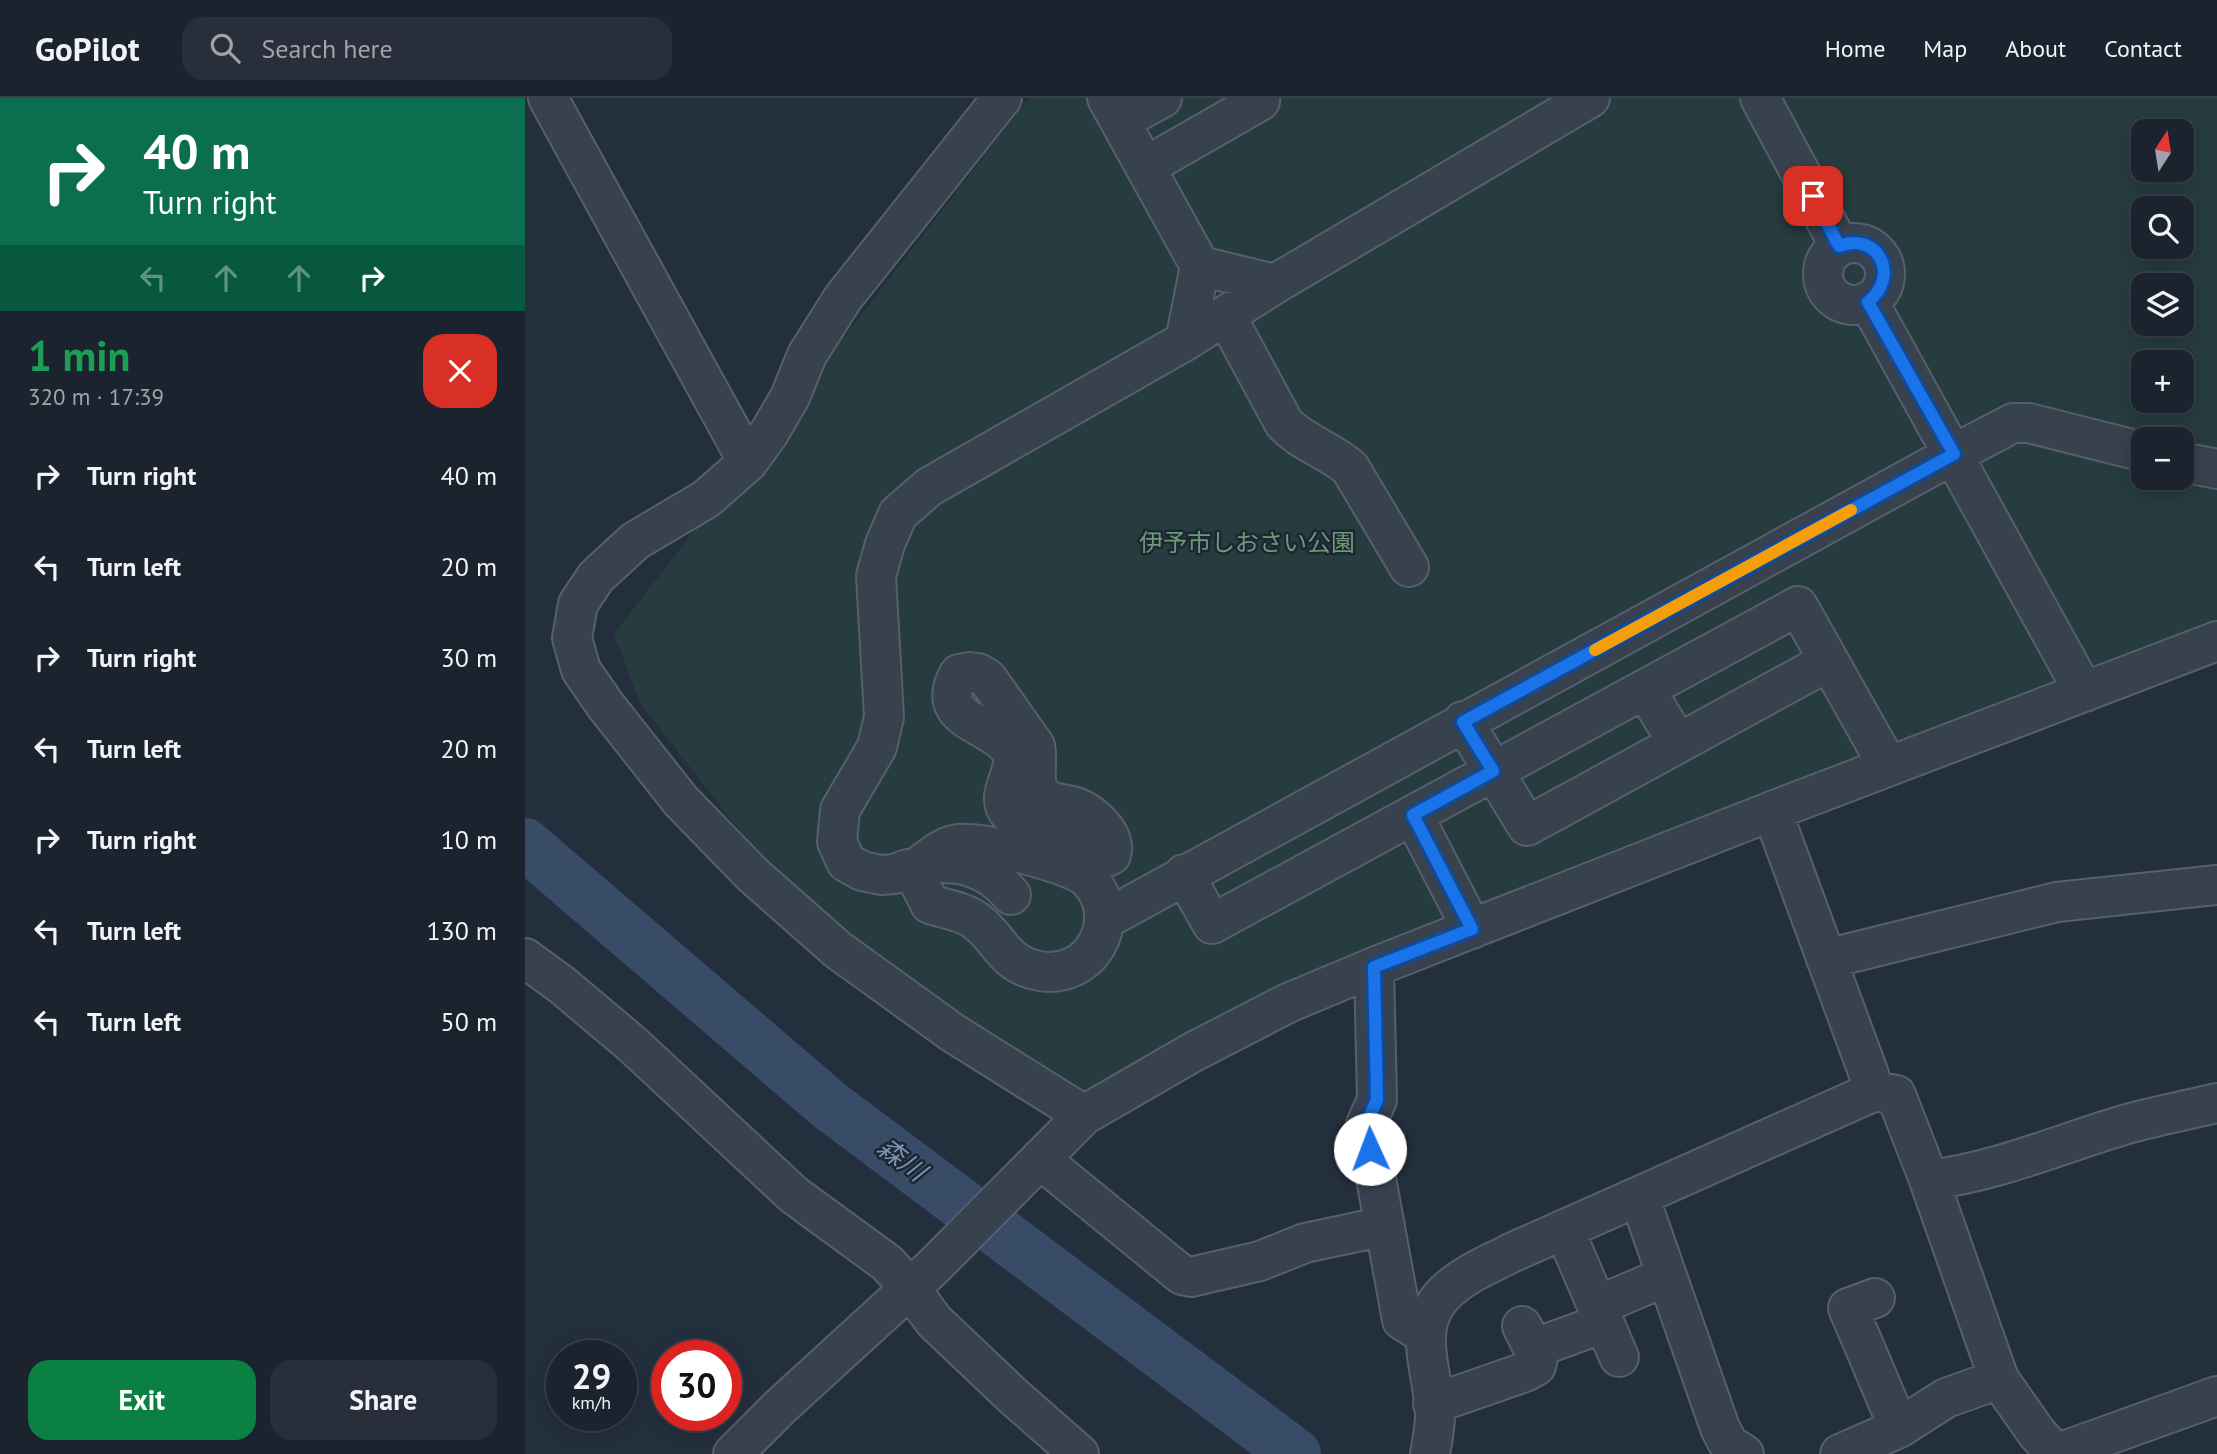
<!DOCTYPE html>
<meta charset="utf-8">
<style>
:root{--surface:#1b232e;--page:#282f3a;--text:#f1f3f6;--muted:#a0a4aa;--line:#39404a;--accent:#0b8043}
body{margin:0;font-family:"PT Sans","Noto Sans JP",sans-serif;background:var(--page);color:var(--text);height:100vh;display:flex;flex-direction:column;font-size:26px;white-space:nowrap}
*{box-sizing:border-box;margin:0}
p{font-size:23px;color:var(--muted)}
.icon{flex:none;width:38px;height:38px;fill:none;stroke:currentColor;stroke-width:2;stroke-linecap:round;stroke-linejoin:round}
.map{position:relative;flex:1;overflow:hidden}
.sheet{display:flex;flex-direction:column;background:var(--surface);width:525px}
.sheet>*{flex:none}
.top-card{background:#0b6e4f;color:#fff;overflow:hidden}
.needle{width:46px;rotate:12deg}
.tools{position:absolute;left:1606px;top:21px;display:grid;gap:14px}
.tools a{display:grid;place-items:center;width:63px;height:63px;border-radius:14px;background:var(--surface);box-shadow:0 4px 18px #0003,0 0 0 2px var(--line);font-size:35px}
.speed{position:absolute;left:21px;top:1242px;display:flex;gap:14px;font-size:35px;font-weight:700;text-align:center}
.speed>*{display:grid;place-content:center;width:91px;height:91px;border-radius:50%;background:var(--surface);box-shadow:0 4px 18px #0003,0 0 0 2px var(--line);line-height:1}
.speed small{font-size:18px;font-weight:400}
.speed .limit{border:10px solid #d22;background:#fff;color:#111}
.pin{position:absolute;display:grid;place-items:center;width:60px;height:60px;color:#fff;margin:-30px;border-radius:14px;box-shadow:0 4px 10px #0006}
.me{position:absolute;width:77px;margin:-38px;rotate:358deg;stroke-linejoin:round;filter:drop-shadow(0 0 5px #0008)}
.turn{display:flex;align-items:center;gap:24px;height:147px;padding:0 28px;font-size:32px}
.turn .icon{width:91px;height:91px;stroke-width:2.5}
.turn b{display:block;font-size:49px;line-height:60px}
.lanes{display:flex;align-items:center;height:66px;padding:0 28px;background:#0003;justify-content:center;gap:35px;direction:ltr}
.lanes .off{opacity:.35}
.round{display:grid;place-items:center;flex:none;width:74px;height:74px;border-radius:21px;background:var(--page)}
.headline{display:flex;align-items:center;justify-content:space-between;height:119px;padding:0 28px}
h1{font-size:42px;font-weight:800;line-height:52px;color:#1e9e55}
.action{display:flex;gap:14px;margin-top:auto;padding:14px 28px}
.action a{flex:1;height:80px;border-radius:21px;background:var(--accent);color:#fff;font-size:28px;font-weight:800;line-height:80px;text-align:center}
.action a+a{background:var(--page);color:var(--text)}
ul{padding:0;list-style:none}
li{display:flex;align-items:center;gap:21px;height:91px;padding:0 28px}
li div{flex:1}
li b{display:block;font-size:26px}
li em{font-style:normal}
header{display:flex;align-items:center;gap:42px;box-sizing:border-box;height:98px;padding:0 35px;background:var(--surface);border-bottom:2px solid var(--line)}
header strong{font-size:33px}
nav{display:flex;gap:38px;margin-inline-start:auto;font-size:24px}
.search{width:490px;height:63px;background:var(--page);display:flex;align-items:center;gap:18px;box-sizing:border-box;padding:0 24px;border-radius:21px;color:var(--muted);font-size:26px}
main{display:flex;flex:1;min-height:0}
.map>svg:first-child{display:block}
.green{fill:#263c3f;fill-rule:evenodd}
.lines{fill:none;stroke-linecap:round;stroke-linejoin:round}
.river{stroke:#394c67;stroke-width:52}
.minor-casing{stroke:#565f6c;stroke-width:42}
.minor{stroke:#38414e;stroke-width:38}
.route-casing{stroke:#114b97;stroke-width:18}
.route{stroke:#1a73e8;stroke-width:12}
.slow{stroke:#f59e0b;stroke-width:12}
.labels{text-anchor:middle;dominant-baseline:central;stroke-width:5;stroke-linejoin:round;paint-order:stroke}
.park-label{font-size:24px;fill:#6b9a76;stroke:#1d2633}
.water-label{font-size:26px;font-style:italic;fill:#7c92b1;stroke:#1d2633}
</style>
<header>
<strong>GoPilot</strong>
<div class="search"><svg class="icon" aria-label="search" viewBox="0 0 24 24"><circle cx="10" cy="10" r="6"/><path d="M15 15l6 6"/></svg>Search here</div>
<nav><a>Home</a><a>Map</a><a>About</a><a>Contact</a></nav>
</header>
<main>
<section class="sheet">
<div class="top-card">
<div class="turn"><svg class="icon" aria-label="right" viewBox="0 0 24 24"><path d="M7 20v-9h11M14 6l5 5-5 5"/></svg><div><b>40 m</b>Turn right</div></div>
<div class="lanes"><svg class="icon off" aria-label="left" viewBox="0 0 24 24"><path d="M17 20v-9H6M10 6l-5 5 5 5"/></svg><svg class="icon off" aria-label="ahead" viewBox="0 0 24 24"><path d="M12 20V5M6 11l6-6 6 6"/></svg><svg class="icon off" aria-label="ahead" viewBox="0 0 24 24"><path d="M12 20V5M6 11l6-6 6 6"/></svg><svg class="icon" aria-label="right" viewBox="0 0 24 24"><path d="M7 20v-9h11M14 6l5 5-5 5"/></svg></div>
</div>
<div class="headline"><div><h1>1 min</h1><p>320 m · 17:39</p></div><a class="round" style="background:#d93025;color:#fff"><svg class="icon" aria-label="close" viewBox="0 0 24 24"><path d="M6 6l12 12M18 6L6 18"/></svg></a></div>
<ul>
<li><svg class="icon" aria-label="right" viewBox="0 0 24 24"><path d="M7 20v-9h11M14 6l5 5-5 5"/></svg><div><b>Turn right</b></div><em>40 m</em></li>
<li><svg class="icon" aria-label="left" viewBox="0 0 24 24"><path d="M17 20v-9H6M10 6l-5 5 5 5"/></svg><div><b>Turn left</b></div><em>20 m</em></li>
<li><svg class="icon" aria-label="right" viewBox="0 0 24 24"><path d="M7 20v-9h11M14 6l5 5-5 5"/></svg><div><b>Turn right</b></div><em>30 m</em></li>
<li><svg class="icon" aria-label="left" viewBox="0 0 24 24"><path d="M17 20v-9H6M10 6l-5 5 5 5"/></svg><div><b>Turn left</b></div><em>20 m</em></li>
<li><svg class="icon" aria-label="right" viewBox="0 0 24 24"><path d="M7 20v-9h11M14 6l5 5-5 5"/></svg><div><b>Turn right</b></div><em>10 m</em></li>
<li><svg class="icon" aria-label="left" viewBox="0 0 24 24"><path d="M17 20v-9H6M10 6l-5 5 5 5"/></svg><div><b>Turn left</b></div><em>130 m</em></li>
<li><svg class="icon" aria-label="left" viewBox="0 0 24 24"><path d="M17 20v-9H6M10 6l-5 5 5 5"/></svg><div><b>Turn left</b></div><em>50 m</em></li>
</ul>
<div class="action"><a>Exit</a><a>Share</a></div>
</section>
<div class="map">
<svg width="1692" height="1356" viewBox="0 0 1692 1356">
<rect width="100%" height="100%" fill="#242f3e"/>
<!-- green -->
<path class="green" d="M504 0H1692V522L960 826 568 1011 298 840 115 605 89 536ZM1619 33H1657V72H1619ZM1619 110H1657V149H1619ZM1619 187H1657V226H1619ZM1619 264H1657V303H1619ZM1619 341H1657V380H1619Z"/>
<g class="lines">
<!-- river -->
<path class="river" d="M0 746 304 1007 770 1356"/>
<defs>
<path id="minor" d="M23 0 223 364
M477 0 318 200 282 257 265 299 244 335 223 364 181 401 110 443 71 479 53 506 47 540 56 572 81 608 156 703 228 777 313 852 428 935 559 1017
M582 0 675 168 660 243
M1235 0 1314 147
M595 23 637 0
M620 69 735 3 733 0
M1298 176a31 31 0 1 1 62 0a31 31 0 1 1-62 0Z
M675 168 750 186
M1343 203 1559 594
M701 218 759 325C777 345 805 352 825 370L884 469
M1657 364 1692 371
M444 574 453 575 462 580 510 648C514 663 506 683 516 696 524 707 539 705 551 709 568 716 593 738 586 757L575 762C560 757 552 746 540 737 523 726 499 732 485 716 466 696 499 670 484 650 464 623 408 623 434 576Z
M1120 591 1153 645
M938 623 1002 728 1304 563
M1247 713 1350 993
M888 717 947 831
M398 765C409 757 420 747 435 746 458 744 547 765 563 781 602 820 565 886 510 872 477 864 474 839 450 822 437 813 420 811 405 806L395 786 383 771 369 776 356 777 337 773 321 764 312 744 315 712 352 649 359 619 351 478 360 446 373 416 404 389 660 243 750 186 1065 0
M415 765C444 764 468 775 486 797
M659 776 687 826 1273 508 1363 668
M579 822 1429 356 1488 325H1504L1619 354
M0 860 37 887 107 946 269 1097 362 1165 385 1190 409 1223 488 1298 554 1356
M1301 861 1532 804 1692 787
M849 869 852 1002 841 1026 877 1222 899 1236
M515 1061 657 1177 666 1179 735 1163 780 1145 860 1128
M1404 1082C1472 1074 1537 1045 1602 1026 1632 1018 1662 1012 1692 1005
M1114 1098 1195 1330 1204 1347 1219 1356
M1039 1131 1094 1259
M1350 1200 1323 1210 1374 1330
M1072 1208 1142 1178
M1010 1250 1079 1225
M908 1306 1000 1274 1011 1268 1013 1260 997 1228
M208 1356 255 1309 407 1170 559 1017 668 954 763 905 849 869 1247 713 1692 543
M905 1356C907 1344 910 1330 910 1318 909 1269 881 1223 929 1187 946 1173 967 1165 986 1155L1350 993 1371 997 1404 1082 1474 1281 1511 1334 1526 1351 1532 1354 1539 1353 1692 1298
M1315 1356 1374 1330 1421 1300 1474 1281"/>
</defs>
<!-- minor casing -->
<use href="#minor" class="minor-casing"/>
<!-- minor -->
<use href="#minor" class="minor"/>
</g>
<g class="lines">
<defs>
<path id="route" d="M845 1051 841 1026 852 1002 849 869 947 831 888 717 968 673 938 624 1429 356 1343 204C1376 178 1353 133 1314 148L1288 98"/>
</defs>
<!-- route casing -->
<use href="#route" class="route-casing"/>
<!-- route -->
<use href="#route" class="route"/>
<!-- slow -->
<path class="slow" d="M1070 552 1326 412"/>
</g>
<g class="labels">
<!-- park labels -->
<g class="park-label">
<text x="722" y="444">伊予市しおさい公園</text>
</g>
<!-- water labels -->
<g class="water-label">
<text transform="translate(377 1061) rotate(37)">森川</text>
</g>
</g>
</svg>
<div class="tools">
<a><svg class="needle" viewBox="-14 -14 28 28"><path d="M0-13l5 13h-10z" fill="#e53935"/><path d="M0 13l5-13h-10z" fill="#a0a4aa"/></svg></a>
<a><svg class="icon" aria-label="search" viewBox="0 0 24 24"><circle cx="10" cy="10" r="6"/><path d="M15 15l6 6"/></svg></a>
<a><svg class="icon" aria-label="layers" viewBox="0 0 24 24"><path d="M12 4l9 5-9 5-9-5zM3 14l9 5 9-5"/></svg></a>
<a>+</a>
<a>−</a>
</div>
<div class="speed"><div>29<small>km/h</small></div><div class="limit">30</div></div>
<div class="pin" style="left:1288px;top:98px;background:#d93025"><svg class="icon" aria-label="arrive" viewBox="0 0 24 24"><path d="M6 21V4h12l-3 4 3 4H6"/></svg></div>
<svg class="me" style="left:845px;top:1051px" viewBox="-20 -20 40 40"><circle r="19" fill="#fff"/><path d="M0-13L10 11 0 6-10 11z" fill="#1a73e8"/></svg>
</div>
</main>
